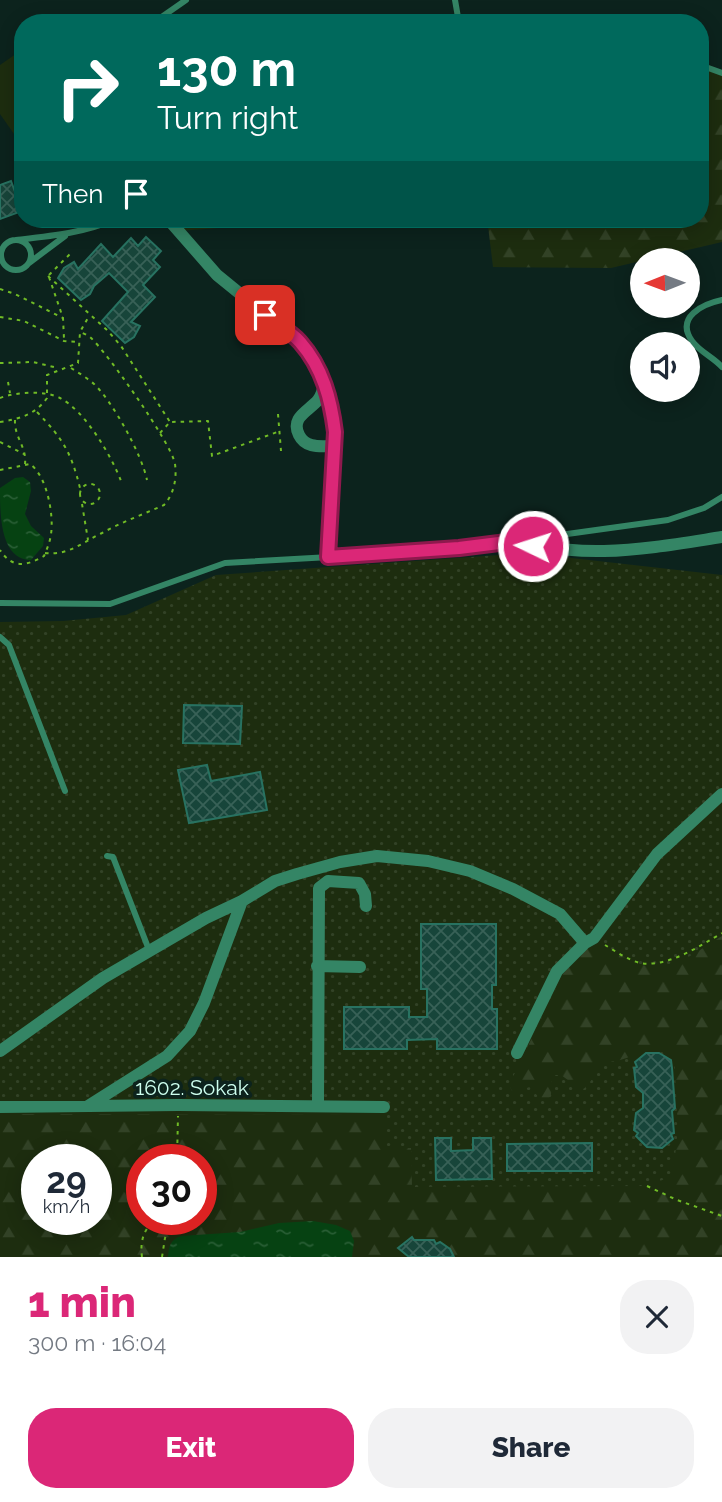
<!DOCTYPE html>
<meta charset="utf-8">
<style>
:root{--surface:#fff;--page:#f2f2f3;--text:#1f2937;--muted:#747a83;--accent:#db2777}
body{margin:0;font-family:Raleway,sans-serif;background:var(--page);color:var(--text);height:100vh;display:flex;flex-direction:column;font-size:26px;white-space:nowrap}
*{box-sizing:border-box;margin:0}
p{font-size:23px;color:var(--muted)}
.icon{flex:none;width:38px;height:38px;fill:none;stroke:currentColor;stroke-width:2;stroke-linecap:round;stroke-linejoin:round}
.map{position:relative;height:1257px;overflow:hidden}
.side{display:flex;flex-direction:column;background:var(--surface);flex:1}
.side>*{flex:none}
.hud{position:absolute;left:14px;top:14px;width:695px;height:214px;border-radius:28px;box-shadow:0 4px 18px #0003;background:#00695c;color:#fff;overflow:hidden}
.needle{width:46px;rotate:269deg}
.fabs{position:absolute;left:630px;top:248px;display:grid;gap:14px}
.fabs a{display:grid;place-items:center;width:70px;height:70px;border-radius:50%;background:var(--surface);box-shadow:0 4px 18px #0003;font-size:35px}
.speed{position:absolute;left:21px;top:1144px;display:flex;gap:14px;font-size:35px;font-weight:700;text-align:center}
.speed>*{display:grid;place-content:center;width:91px;height:91px;border-radius:50%;background:var(--surface);box-shadow:0 4px 18px #0003;line-height:1}
.speed small{font-size:18px;font-weight:400}
.speed .limit{border:10px solid #d22;background:#fff;color:#111}
.pin{position:absolute;display:grid;place-items:center;width:60px;height:60px;color:#fff;margin:-30px;border-radius:14px;box-shadow:0 4px 10px #0006}
.me{position:absolute;width:77px;margin:-38px;rotate:274deg;stroke-linejoin:round;filter:drop-shadow(0 0 5px #0008)}
.turn{display:flex;align-items:center;gap:24px;height:147px;padding:0 28px;font-size:32px}
.turn .icon{width:91px;height:91px;stroke-width:2.5}
.turn b{display:block;font-size:49px;line-height:60px}
.then{display:flex;align-items:center;height:66px;padding:0 28px;background:#0003;gap:14px;font-size:26px}
.round{display:grid;place-items:center;flex:none;width:74px;height:74px;border-radius:28px;background:var(--page)}
.head{display:flex;align-items:center;justify-content:space-between;height:119px;padding:0 28px}
h1{font-size:42px;font-weight:800;line-height:52px;color:var(--accent)}
.button{display:flex;gap:14px;margin-top:auto;padding:14px 28px}
.button a{flex:1;height:80px;border-radius:28px;background:var(--accent);color:#fff;font-size:28px;font-weight:800;line-height:80px;text-align:center}
.button a+a{background:var(--page);color:var(--text)}
.map>svg:first-child{display:block}
.green{fill:url(#green-dots);fill-rule:evenodd}
.forest{fill:url(#forest-firs);fill-rule:evenodd}
.pitch{fill:#1d2d0f}
.water{fill:url(#water-ripples)}
.building{fill:url(#building-cross-hatch);stroke:#287261;stroke-width:2}
.lines{fill:none;stroke-linecap:round;stroke-linejoin:round}
.path{stroke:#70bb26;stroke-width:2;stroke-dasharray:3.5 5;stroke-linecap:butt}
.service{stroke:#348565;stroke-width:6}
.minor{stroke:#348565;stroke-width:12}
.route-casing{stroke:#8e194d;stroke-width:18}
.route{stroke:#db2777;stroke-width:12}
.labels{text-anchor:middle;dominant-baseline:central;stroke-width:7;stroke-linejoin:round;paint-order:stroke}
.street-label{font-size:21px;fill:#ceffef;stroke:#0c231d}
</style>
<div class="map">
<svg width="722" height="1257" viewBox="0 0 722 1257">
<defs>
<pattern id="green-dots" width="8" height="8" patternUnits="userSpaceOnUse" patternTransform="scale(1.75)"><rect width="8" height="8" fill="#1d2d0f"/><path d="M2 2h.1M6 6h.1" fill="none" stroke="#324226" stroke-width="1.8" stroke-linecap="round"/></pattern>
<pattern id="forest-firs" width="22" height="20" patternUnits="userSpaceOnUse" patternTransform="scale(1.75)"><rect width="22" height="20" fill="#1d2d0f"/><path d="M5 1l3.5 6h-7zM16 11l3.5 6h-7z" fill="#324226"/></pattern>
<pattern id="water-ripples" width="26" height="14" patternUnits="userSpaceOnUse" patternTransform="scale(1.75)"><rect width="26" height="14" fill="#064212"/><path d="M2 4q2-2 4 0t4 0M15 11q2-2 4 0t4 0" fill="none" stroke="#295e35"/></pattern>
<pattern id="building-cross-hatch" width="8" height="8" patternUnits="userSpaceOnUse" patternTransform="scale(1.75)"><rect width="8" height="8" fill="#17453a"/><path d="M0 0l8 8M0 8l8-8" fill="none" stroke="#386157"/></pattern>
</defs>
<rect width="100%" height="100%" fill="#0c231d"/>
<!-- green -->
<path class="green" d="M527 553 722 575V1257H0V622L63 621 126 615 216 575ZM37 1160H96V1220H37ZM142 1160H201V1220H142Z"/>
<!-- forest -->
<path class="forest" d="M700 65 722 73V242L611 268 493 267 488 226 232 227 178 231 168 219H700Z
M722 936V1257H0V1114L384 1115 385 1148H411L412 1187 647 1186 670 1177 673 1171 678 1132 674 1054C649 1042 629 1063 604 1062 590 1074 595 1085 576 1093L572 1083 561 1075H550C552 1084 554 1093 547 1101H542L530 1087 512 1091 509 1085 563 974 594 938C613 951 645 974 669 966 685 961 707 945 722 936ZM37 1160H96V1220H37ZM142 1160H201V1220H142Z"/>
<!-- pitch -->
<path class="pitch" d="M23 49V143L21 144 0 114V65Z"/>
<!-- water -->
<path class="water" d="M23 477 30 482 31 491 25 514 31 526 44 538 43 546 31 560C0 560 0 514 0 488L15 478Z
M313 1221 336 1225 350 1231 354 1241 352 1257H168C169 1246 170 1240 181 1236L240 1232 279 1223Z"/>
<!-- building -->
<path class="building" d="M11 181 22 211 0 219V185Z
M146 237 161 251 153 260 160 267 143 285 155 297 131 322 140 326 134 337 125 343 102 321 128 292 109 273 94 286 90 294 81 300 58 278 64 268 74 262 78 269 101 244 113 257 131 238 138 246Z
M184 705 242 706 240 744 183 743Z
M207 765 211 781 260 772 267 810 189 823 178 770Z
M421 924H496V985H492V1009H497V1049H437V1039L407 1040V1049H344V1007H409V1017H427V989H421Z
M646 1053H659L671 1060 672 1068 675 1108 672 1111 674 1133 671 1134 673 1139 662 1148 647 1147 636 1136 638 1133 634 1130 636 1113 643 1108V1093L636 1087 634 1068 637 1067 635 1062Z
M435 1138H451V1151L473 1150V1138H491L492 1179 436 1180Z
M592 1143V1171H507V1144Z
M412 1237 414 1240H434L436 1244 440 1242 450 1249 454 1257H409L398 1248Z"/>
<g class="lines">
<!-- path -->
<path class="path" d="M49 275 73 251
M48 276 107 330 121 346 170 422
M49 277 63 318 64 339
M0 289 15 294 63 318
M0 317 24 321 64 341 78 342
M0 363 33 362 54 367 55 371
M71 368C79 373 87 378 94 384 113 402 142 455 147 480
M8 382 10 393
M0 398C15 392 45 390 60 398 85 411 111 455 121 481
M37 412C63 439 71 452 80 488
M278 414 281 451
M15 420C14 437 27 447 25 464
M0 422C19 419 35 415 47 398V375L78 363 80 332 89 316
M160 433 170 422 208 421 212 456 280 431
M0 442 24 454
M0 470 30 464C47 476 54 515 51 534 50 542 47 549 44 556 27 566 12 569 0 550
M80 494a10 10 0 1 1 20 0a10 10 0 1 1-20 0Z
M82 504 88 540
M45 553C68 556 83 542 102 533 122 522 144 514 164 505 174 494 177 478 175 464 172 444 106 351 90 337 87 335 83 333 80 332
M605 945C615 951 628 960 640 963 667 968 700 946 722 933
M177 1160 178 1116
M647 1186 677 1200 722 1216
M142 1257C140 1242 143 1231 154 1220
M162 1257 165 1238 172 1220"/>
<!-- service -->
<path class="service" d="M455 0 459 23
M153 23 186 0
M700 65 722 73
M16 240C52 236 84 233 116 219
M1 255a15 15 0 1 1 30 0a15 15 0 1 1-30 0Z
M29 263 65 236
M722 300C703 304 675 317 692 341 700 352 713 357 722 367
M524 540 668 520 704 508 722 497
M0 603 110 604 225 563 401 553 510 541
M0 637 9 645 14 658 65 791
M107 856 113 857 149 950"/>
<!-- minor -->
<path class="minor" d="M168 219 217 275 299 342 320 371 333 413 335 432 328 557
M324 384C323 390 322 395 318 400 309 411 290 417 299 435 306 449 321 446 334 446
M507 542C539 546 571 552 604 551 644 550 683 543 722 537
M317 966 360 967
M0 1051 103 978 206 918 242 901
M517 1053 557 971 585 943
M88 1106 167 1056 190 1031 204 1003 242 901 275 881 297 874 340 862 377 856 428 861 470 871 513 889 560 914 585 943 594 938 657 854 722 794
M318 1106 319 888 328 881 359 883 365 894 366 906
M0 1107 178 1105 384 1107"/>
</g>
<g class="lines">
<defs>
<path id="route" d="M265 315C277 324 291 332 300 342 323 368 331 400 335 432L328 557 459 548 507 542 533 546"/>
</defs>
<!-- route casing -->
<use href="#route" class="route-casing"/>
<!-- route -->
<use href="#route" class="route"/>
</g>
<g class="labels">
<!-- street labels -->
<g class="street-label">
<text x="192" y="1087">1602. Sokak</text>
</g>
</g>
</svg>
<div class="fabs">
<a><svg class="needle" viewBox="-14 -14 28 28"><path d="M0-13l5 13h-10z" fill="#e53935"/><path d="M0 13l5-13h-10z" fill="#747a83"/></svg></a>
<a><svg class="icon" aria-label="sound" viewBox="0 0 24 24"><path d="M4 9h4l5-4v14l-5-4H4zM17 9q2 3 0 6"/></svg></a>
</div>
<div class="speed"><div>29<small>km/h</small></div><div class="limit">30</div></div>
<div class="pin" style="left:265px;top:315px;background:#d93025"><svg class="icon" aria-label="arrive" viewBox="0 0 24 24"><path d="M6 21V4h12l-3 4 3 4H6"/></svg></div>
<svg class="me" style="left:533px;top:546px" viewBox="-20 -20 40 40"><circle r="17" fill="#db2777" stroke="#fff" stroke-width="3"/><path d="M0-11L8 9 0 5-8 9z" fill="#fff"/></svg>
<div class="hud">
<div class="turn"><svg class="icon" aria-label="right" viewBox="0 0 24 24"><path d="M7 20v-9h11M14 6l5 5-5 5"/></svg><div><b>130 m</b>Turn right</div></div>
<div class="then">Then<svg class="icon" aria-label="arrive" viewBox="0 0 24 24"><path d="M6 21V4h12l-3 4 3 4H6"/></svg></div>
</div>
</div>
<section class="side">
<div class="head"><div><h1>1 min</h1><p>300 m · 16:04</p></div><a class="round"><svg class="icon" aria-label="close" viewBox="0 0 24 24"><path d="M6 6l12 12M18 6L6 18"/></svg></a></div>
<div class="button"><a>Exit</a><a>Share</a></div>
</section>
